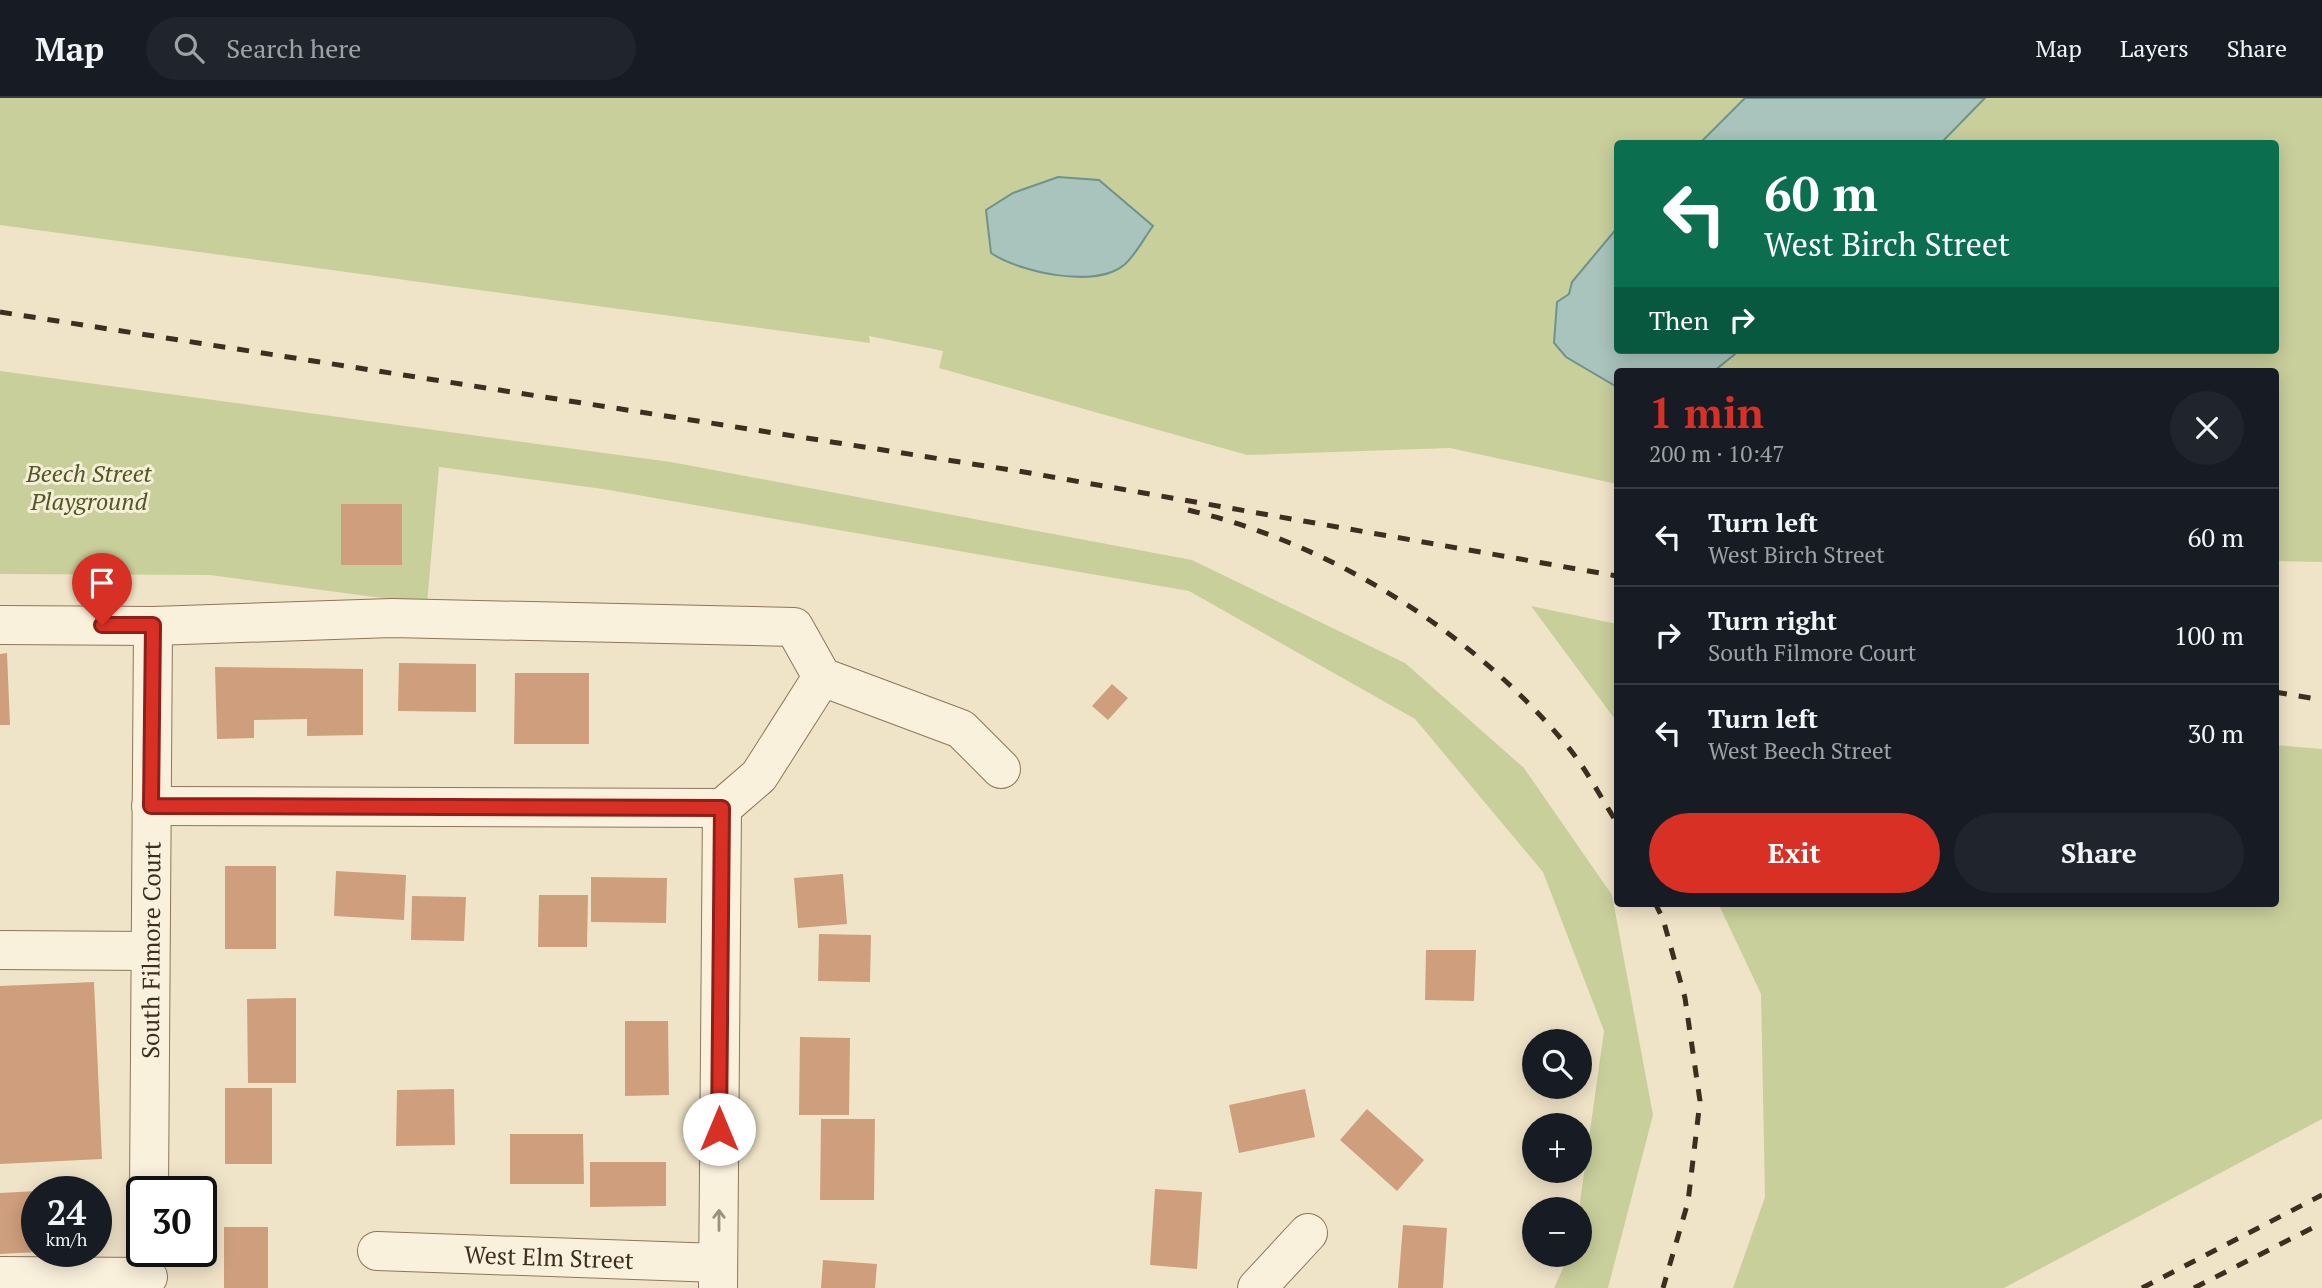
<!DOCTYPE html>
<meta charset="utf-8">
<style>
:root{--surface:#171b24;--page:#20242c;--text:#f1f3f6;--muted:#9ea1a6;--line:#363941;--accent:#d93025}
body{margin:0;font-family:"PT Serif",serif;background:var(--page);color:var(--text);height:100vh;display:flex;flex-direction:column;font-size:26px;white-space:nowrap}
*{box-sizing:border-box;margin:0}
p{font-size:23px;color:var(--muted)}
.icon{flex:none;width:38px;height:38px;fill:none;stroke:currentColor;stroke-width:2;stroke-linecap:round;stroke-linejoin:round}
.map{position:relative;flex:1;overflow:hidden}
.drawer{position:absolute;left:1614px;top:270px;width:665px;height:539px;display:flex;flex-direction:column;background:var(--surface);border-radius:7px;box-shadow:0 4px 18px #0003}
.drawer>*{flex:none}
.banner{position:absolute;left:1614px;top:42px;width:665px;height:214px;border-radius:7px;box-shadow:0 4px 18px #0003;background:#0b6e4f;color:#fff;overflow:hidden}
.fabs{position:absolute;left:1522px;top:931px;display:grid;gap:14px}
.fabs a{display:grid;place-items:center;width:70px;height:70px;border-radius:50%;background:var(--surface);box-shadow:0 4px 18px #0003;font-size:35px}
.speed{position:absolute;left:21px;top:1078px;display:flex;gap:14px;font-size:35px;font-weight:700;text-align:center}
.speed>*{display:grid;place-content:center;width:91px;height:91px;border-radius:50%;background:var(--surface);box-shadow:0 4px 18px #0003;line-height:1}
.speed small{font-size:18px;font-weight:400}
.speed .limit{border:4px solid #111;border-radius:10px;background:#fff;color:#111}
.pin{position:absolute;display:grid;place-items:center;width:60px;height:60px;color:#fff;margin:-72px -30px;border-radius:50% 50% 50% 0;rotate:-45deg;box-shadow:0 0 7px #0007}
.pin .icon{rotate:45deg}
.me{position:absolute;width:77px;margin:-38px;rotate:0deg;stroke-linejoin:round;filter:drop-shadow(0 0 5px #0008)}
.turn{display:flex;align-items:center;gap:24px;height:147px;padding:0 35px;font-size:32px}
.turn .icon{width:91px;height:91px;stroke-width:2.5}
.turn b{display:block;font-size:49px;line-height:60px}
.then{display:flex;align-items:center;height:66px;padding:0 35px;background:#0003;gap:14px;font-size:26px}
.round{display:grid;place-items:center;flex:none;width:74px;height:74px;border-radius:37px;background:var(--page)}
.overview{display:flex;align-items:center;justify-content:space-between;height:119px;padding:0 35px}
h1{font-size:42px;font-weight:700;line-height:52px;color:var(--accent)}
.cta{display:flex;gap:14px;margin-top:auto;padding:14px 35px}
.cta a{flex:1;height:80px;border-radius:42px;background:var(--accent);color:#fff;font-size:28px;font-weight:700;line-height:80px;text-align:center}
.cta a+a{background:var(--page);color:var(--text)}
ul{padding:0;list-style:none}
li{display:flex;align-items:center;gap:21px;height:98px;padding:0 35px;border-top:2px solid var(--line)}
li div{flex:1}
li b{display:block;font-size:26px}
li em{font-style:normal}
header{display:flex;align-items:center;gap:42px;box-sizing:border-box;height:98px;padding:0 35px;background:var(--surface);border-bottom:2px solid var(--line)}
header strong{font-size:33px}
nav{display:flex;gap:38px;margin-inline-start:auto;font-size:24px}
.search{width:490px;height:63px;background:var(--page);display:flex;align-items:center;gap:18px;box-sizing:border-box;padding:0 24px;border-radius:38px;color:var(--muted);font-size:26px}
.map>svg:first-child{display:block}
.green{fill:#c9cf9b;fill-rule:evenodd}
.water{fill:#a9c4bc;stroke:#6f938a;stroke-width:2}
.building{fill:#cf9f7d}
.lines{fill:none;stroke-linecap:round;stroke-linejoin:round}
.minor-casing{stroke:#8d765c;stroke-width:40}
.minor{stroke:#faf1dc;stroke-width:38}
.rail{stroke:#3d2e20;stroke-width:5;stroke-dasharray:12 12;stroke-linecap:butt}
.oneway{stroke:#9c907e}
.route-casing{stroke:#8d1f18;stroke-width:18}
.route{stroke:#d93025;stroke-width:12}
.labels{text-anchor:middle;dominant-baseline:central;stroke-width:6;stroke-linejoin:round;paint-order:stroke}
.park-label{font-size:24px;font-style:italic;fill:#4d5a26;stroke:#f7eed8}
.street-label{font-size:24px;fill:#3d2e20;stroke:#f7eed8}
</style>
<header>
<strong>Map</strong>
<div class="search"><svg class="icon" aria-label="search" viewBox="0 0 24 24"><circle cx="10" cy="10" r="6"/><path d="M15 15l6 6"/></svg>Search here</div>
<nav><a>Map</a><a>Layers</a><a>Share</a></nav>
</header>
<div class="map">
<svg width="2322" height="1190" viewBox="0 0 2322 1190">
<rect width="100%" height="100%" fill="#f0e4c8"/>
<!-- green -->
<path class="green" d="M0 0H2322V464L2275 463V273H1617V386L1450 350 1247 357 939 270 943 253 869 238 870 245 0 127ZM1617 46H2275V252H1617Z
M0 273 671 364 1192 462 1405 565 1524 670 1612 797 1653 1017 1608 1190H1554L1569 1157H1580L1579 1111 1604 933 1543 774 1415 621 1189 493 603 391 439 369 427 506 210 477 0 476Z
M1531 508 1617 526V624Z
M2275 647 2322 651V1021L2004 1190H1733L1765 1099 1761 896 1718 805H2275Z"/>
<!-- water -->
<path class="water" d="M1745 0H1985L1941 45H1700Z
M1058 79 1099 82 1153 128C1144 140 1135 158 1124 167 1095 191 1019 174 991 155L986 112 1013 95Z
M1617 130V252H1740L1714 273H1617V289L1566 259 1554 245 1557 204 1569 196 1572 184Z"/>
<!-- building -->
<path class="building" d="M341 406H402V467H341Z
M7 555 10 627H0V556Z
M399 565 476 566V614L398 613Z
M215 569 363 571V637L307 638V621L254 622V640L217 641Z
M515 575H589V646H514Z
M1112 586 1128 600 1108 622 1092 608Z
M225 768H276V851H225Z
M336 773 406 777 404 822 334 818Z
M843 776 847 826 798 830 794 780Z
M591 779 667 780 666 825 591 824Z
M539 797H588L587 849H538Z
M412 798 466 799 464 843 411 842Z
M819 836 871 837 870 884 818 883Z
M1426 852H1476L1474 903 1425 902Z
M94 884 102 1061 0 1066V888Z
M296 900V985H248L247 901Z
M625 923H668L669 997 625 998Z
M800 939 850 940 849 1017H799Z
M225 990H272V1066H225Z
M454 991 455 1047 396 1048 397 992Z
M1305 991 1315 1039 1239 1055 1229 1007Z
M1367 1011 1424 1062 1397 1093 1340 1042Z
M821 1021H875L874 1102H820Z
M510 1036H583L584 1086H510Z
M590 1064H666V1108L590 1109Z
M1155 1091 1202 1094 1197 1171 1150 1167Z
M37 1093V1154L0 1156V1095Z
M1403 1127 1447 1130 1443 1190H1398Z
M224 1129H268V1190H224Z
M823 1162 877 1166 875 1190H821Z"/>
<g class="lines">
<defs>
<g id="minor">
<path d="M0 527 153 528 392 520 794 529 822 579 759 678 722 710"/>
<path d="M822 579 961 631 1001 671"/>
<path d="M151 708 722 710"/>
<path d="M0 852 150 853"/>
<path id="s1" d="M149 1094 153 528"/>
<path id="s2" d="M377 1153 718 1165"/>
<path d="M0 1178 148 1179"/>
<path d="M718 1190 722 710"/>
<path d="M1257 1190 1308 1135"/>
</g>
</defs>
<!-- minor casing -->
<use href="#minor" class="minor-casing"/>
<!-- minor -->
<use href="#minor" class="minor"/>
<!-- rail -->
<path class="rail" d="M0 214 1024 374 1617 478
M1188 412C1333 446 1473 534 1568 649 1587 672 1601 700 1617 725
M2275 594 2322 602
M1655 805 1663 821 1685 900 1700 1003 1688 1104 1663 1190
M2142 1190 2322 1097
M2194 1190 2322 1125"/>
</g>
<!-- one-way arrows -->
<defs><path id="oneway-shaft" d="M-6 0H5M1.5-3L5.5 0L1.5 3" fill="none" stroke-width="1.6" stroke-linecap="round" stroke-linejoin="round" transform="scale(1.75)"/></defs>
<use class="oneway" href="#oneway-shaft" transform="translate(719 1122) rotate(-90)"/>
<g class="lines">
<defs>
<path id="route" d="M102 527H153L151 708 722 710 719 1031"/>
</defs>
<!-- route casing -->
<use href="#route" class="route-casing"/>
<!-- route -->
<use href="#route" class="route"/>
</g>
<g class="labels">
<!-- park labels -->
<g class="park-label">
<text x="89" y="375">Beech Street<tspan x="89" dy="28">Playground</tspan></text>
</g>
<!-- street labels -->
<g class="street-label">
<text stroke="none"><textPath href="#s1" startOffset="242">South Filmore Court</textPath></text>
<text stroke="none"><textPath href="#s2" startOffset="172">West Elm Street</textPath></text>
</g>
</g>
</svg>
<div class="fabs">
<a><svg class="icon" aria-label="search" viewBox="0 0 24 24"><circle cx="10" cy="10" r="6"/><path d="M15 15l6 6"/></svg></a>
<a>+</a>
<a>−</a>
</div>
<div class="speed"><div>24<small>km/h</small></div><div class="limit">30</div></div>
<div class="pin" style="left:102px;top:527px;background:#d93025"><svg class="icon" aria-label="arrive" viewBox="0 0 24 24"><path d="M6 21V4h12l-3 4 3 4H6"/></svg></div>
<svg class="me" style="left:719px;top:1031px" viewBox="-20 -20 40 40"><circle r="19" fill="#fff"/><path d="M0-13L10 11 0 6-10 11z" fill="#d93025"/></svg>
<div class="banner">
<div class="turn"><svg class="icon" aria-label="left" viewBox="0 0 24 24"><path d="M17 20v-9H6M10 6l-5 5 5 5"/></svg><div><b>60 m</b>West Birch Street</div></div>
<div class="then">Then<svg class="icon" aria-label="right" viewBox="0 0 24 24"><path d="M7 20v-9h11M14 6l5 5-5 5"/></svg></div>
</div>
<section class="drawer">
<div class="overview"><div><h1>1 min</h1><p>200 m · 10:47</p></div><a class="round"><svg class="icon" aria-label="close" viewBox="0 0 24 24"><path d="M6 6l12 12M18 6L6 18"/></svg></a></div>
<ul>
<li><svg class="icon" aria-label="left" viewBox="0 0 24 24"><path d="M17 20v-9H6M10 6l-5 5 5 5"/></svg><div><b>Turn left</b><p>West Birch Street</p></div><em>60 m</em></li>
<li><svg class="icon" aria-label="right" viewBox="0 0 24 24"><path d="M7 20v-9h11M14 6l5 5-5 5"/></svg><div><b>Turn right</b><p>South Filmore Court</p></div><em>100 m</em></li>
<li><svg class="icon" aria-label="left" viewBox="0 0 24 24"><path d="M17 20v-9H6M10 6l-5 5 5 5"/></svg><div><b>Turn left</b><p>West Beech Street</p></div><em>30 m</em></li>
</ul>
<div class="cta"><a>Exit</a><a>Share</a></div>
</section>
</div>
